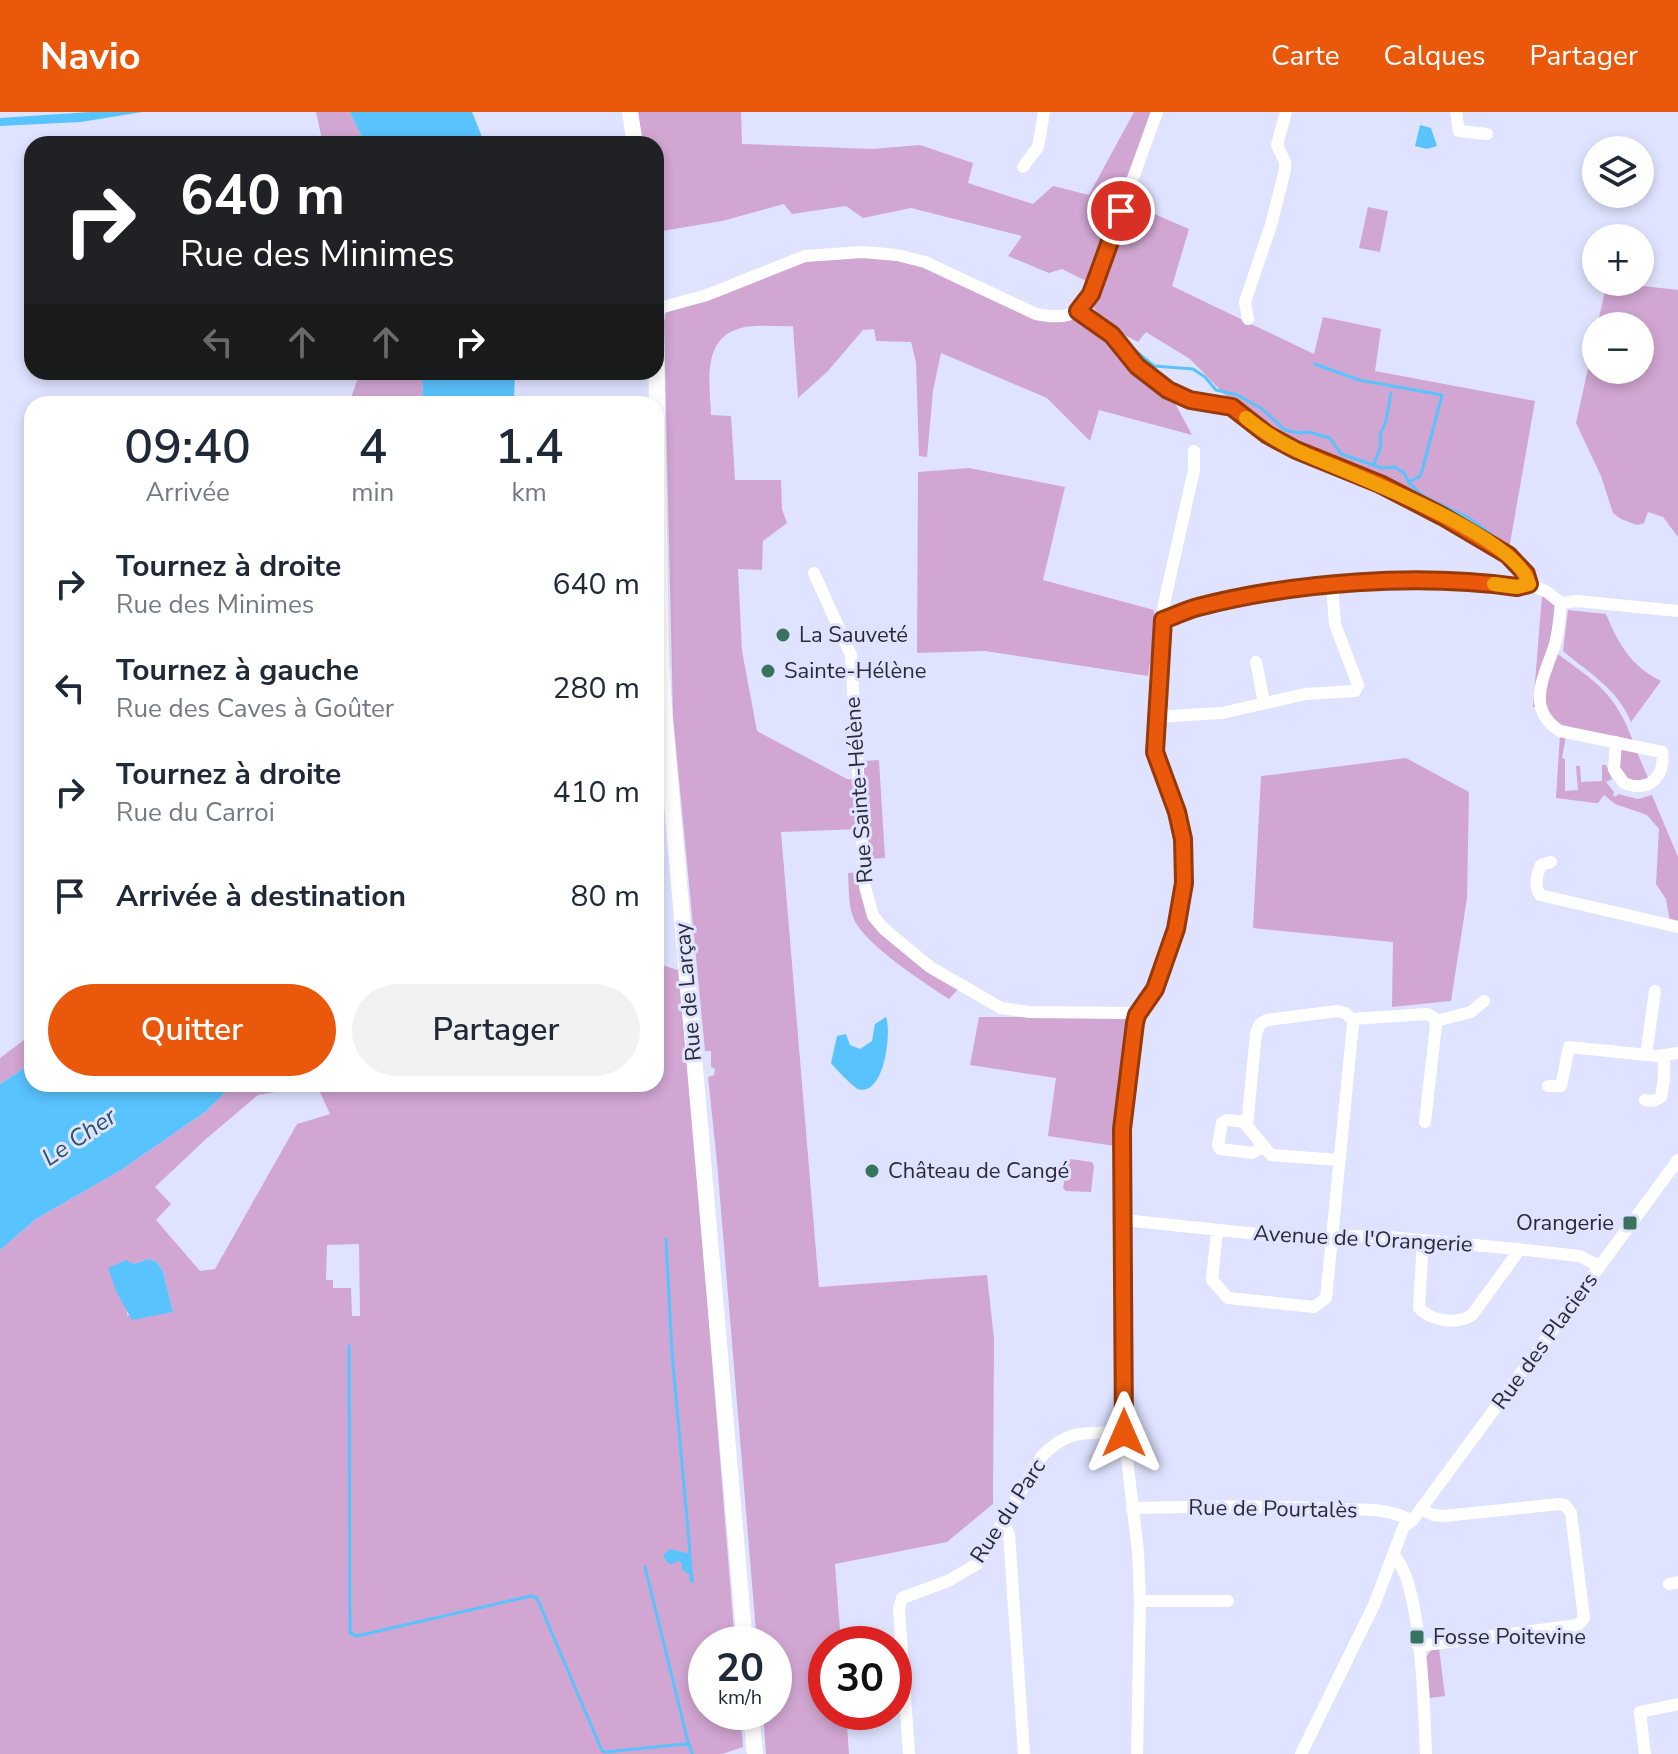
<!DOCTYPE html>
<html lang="fr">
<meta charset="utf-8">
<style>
:root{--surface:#fff;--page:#f2f2f3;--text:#1f2937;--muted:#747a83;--accent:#ea580c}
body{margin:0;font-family:"Nunito Sans",sans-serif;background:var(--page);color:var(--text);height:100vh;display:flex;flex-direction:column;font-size:30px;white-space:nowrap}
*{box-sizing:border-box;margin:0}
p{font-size:26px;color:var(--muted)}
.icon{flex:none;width:44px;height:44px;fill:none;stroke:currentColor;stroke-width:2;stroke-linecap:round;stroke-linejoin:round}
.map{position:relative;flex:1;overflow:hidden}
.details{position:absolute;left:24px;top:284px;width:640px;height:696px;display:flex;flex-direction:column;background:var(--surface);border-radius:24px;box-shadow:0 4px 12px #0003}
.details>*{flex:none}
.guide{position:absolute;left:24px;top:24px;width:640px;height:244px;border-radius:24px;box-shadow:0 4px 12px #0003;background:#202124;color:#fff;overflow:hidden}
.buttons{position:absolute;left:1582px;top:24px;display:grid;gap:16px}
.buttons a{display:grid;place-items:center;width:72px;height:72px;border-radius:50%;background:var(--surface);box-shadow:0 4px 12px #0003;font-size:40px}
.speed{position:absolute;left:688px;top:1514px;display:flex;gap:16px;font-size:40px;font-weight:700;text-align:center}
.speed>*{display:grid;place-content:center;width:104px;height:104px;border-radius:50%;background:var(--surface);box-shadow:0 4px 12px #0003;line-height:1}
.speed small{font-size:20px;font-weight:400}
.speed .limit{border:12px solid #d22;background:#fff;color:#111}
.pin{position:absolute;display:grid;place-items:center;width:68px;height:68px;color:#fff;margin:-34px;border:4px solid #fff;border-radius:50%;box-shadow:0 2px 8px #0007}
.me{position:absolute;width:88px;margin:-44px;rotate:0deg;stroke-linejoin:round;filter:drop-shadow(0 0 6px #0008)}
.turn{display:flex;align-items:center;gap:28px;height:168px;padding:0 24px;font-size:36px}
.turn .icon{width:104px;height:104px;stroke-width:2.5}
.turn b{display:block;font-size:56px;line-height:68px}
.lanes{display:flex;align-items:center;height:76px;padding:0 24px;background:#0003;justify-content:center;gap:40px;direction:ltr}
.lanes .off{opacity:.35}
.eta{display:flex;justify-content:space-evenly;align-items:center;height:136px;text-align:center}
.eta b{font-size:48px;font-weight:600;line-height:56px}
.primary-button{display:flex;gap:16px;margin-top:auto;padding:16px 24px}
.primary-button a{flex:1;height:92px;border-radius:48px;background:var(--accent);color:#fff;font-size:32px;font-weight:600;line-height:92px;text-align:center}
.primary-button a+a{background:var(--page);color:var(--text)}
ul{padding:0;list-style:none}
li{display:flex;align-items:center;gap:24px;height:104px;padding:0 24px}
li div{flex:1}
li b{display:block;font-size:30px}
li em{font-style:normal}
header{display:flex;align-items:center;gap:48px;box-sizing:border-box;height:112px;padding:0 40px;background:var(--accent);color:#fff}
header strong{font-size:38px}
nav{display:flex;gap:44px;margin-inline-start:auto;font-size:28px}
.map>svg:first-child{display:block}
.green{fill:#d1a6d2;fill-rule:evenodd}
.water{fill:#59c3fe}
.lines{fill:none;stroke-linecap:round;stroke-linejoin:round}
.stream{stroke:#59c3fe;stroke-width:3}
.minor{stroke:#fff;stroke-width:12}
.major{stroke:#fff;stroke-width:16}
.route-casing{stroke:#983908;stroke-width:20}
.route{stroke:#ea580c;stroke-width:14}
.slow{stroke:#f59e0b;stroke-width:14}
.poi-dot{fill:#37735f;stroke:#e0e3ff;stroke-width:3}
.labels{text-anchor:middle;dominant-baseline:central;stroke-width:6;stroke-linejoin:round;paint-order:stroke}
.poi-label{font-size:22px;fill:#2a2b35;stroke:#e0e3ff;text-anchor:start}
.street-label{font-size:22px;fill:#2a2b35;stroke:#e0e3ff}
.water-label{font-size:24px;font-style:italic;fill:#28546c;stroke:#e0e3ff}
</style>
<header>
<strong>Navio</strong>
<nav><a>Carte</a><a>Calques</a><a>Partager</a></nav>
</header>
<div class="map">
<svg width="1678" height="1642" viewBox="0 0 1678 1642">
<rect width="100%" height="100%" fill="#e0e3ff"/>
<!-- green -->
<path class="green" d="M316 0H350L365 32H323Z
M630 0H741L742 32 872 37 920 33 973 51 968 71 1033 92 1053 74 1089 83 1134 0H1153L1138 50 1106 114 1122 122 1129 91 1189 117 1172 174 1314 242 1323 205 1381 217 1375 259 1535 289 1508 443 1442 404 1296 338 1231 289 1190 247 1146 220 1138 230C1116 218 1083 203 1094 173L1062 157 1049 161 1008 144 1022 124 911 96 863 106 846 94 792 102 784 92 722 109 656 120V32H635Z
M1368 95 1388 99 1380 140 1359 136Z
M897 143 1045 204 1094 209 1168 278 1192 323 1099 298 1090 329 1047 286 941 241 933 279 927 345 919 344 916 250 911 230 876 229 874 217 863 218 827 260 798 286 793 214C777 215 757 212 741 216 701 226 710 272 711 303L731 304 735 368H781L782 397 787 411 763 429 762 458 738 457 742 539 757 619 847 667 858 668 861 717 781 720 819 1175 987 1163 994 1227 993 1392 947 1430 835 1452 841 1532H826V1600H846L849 1642H766L763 1600H774V1532H757L717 1050 708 965 714 963 715 957 711 955V939H705L673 605 664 210 667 195 805 144Z
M1607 170 1678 178V425L1663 405 1648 400 1644 411 1637 413 1621 407 1613 401 1601 364 1576 311 1596 220V258H1640V214H1597Z
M360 260H422L423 292H349Z
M969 356 1065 375 1043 468 1154 498V503L1157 504 1148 564 985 539 917 541 918 360Z
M1542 483 1557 492 1537 595H1533Z
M1568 498 1606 502C1619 533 1631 554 1661 569L1631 610C1617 576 1590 562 1563 539Z
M1555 540C1596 570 1615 580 1633 629L1562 616 1546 600 1545 562Z
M1560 623 1566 624 1562 646 1565 647V679L1578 678 1576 654H1580L1581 670 1602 669V653H1606L1612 667 1606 670 1614 680 1613 683 1616 685 1618 682 1638 687 1652 683 1678 745V810H1670L1666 787 1656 772 1659 717 1647 703 1615 692 1604 683 1598 691H1595L1556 686Z
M1622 636 1636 638 1649 668 1629 671 1615 647Z
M1406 646 1469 680 1467 786 1451 889 1392 895 1393 830 1253 816 1261 664Z
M879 648 885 746 868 747 863 649Z
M864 760 878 811 961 874 949 887C925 871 863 832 853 805 848 791 849 775 848 761Z
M656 851 678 858 692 1001 735 1532H706V1600H740L743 1635 722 1642H0V1138L36 1107 121 1058 205 1000 234 972H656ZM309 974 319 978 330 1002 297 1012 215 1157 200 1159 156 1108 171 1092 155 1075 207 1026 258 983ZM359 1132 360 1204H352L351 1176H333V1168H326L327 1133ZM149 1147 157 1150 163 1159 173 1200 127 1203 133 1152Z
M979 905H1123L1129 911 1115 1015V1034L1048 1024 1056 966 970 953Z
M32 922V951L0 972V946Z
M1070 1047 1092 1050 1094 1054 1091 1080 1066 1079 1063 1076 1067 1050Z
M1439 1536 1445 1584 1430 1586 1426 1545 1432 1537Z"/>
<!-- water -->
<path class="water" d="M90 0H142L81 10 0 14V6Z
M350 0H472L485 32H365Z
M1420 13 1431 16 1437 34 1427 37 1415 34Z
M422 260H515L514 292H423Z
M886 905C892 920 884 986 858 977 853 975 835 956 831 951L837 924 846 922 850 933 860 937 872 929 875 912Z
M32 951V972H234L205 1000 121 1058 36 1107 0 1138V972Z
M149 1147 157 1150 163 1159 173 1200 132 1208 116 1179 108 1156 126 1148 133 1152Z
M670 1437 691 1442 694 1471 689 1469 690 1463 682 1457V1451L678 1449 670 1453 664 1446V1442Z"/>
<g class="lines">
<!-- stream -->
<path class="stream" d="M1127 232 1154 254 1193 257 1205 265 1216 278 1237 283 1261 296 1285 318 1300 321 1309 320 1330 326 1341 342 1382 356 1395 355 1404 361 1410 372 1423 384 1469 406 1491 422
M1315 252 1359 268 1442 283 1422 359 1419 365 1408 370
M1374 352 1381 334 1380 323 1386 309 1391 281
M666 1127 672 1241 690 1441
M349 1234 350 1521 357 1524 531 1484 537 1486 602 1639 606 1640 684 1632 690 1634 692 1642
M645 1455 689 1634"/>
<!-- minor -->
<path class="minor" d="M1456 0 1459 19 1487 22
M1023 55 1038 35 1044 0
M656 197 707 183 805 144 863 140 897 143 925 150 1036 202C1061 207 1078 206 1091 182L1157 0
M1078 199C1104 211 1117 233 1136 253 1145 262 1159 272 1169 279 1188 292 1209 285 1228 294 1243 300 1254 314 1268 323 1281 331 1297 338 1312 344 1356 363 1518 427 1529 472L1547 480 1561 491 1577 489 1678 499
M1248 207 1245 190 1271 113 1285 58V50L1277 33 1286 0
M814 461 851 543 865 775 873 804 884 817 930 855 1001 896 1029 900 1129 901 1137 903
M1561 491C1559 505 1559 521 1554 535 1544 566 1525 596 1560 619L1662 640C1666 665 1648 681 1624 671L1614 657 1616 630
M1163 508C1175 504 1186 498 1198 495 1295 469 1418 462 1517 475L1529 472
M1256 550 1264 591
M1155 605 1222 601 1305 582 1355 579 1358 573 1335 512 1332 473
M1551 750 1541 753C1537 762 1534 774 1540 783L1678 815
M1352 907 1427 902 1434 906 1436 913 1425 1010
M1436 909 1471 900 1484 889
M1646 943 1655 879
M1548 974H1561L1569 935 1658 944 1678 941
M1645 988 1654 989 1661 985 1664 967V944
M1247 1010 1227 1008 1222 1011 1218 1033 1220 1037 1252 1041 1264 1035
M1124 1108 1287 1125 1378 1124 1517 1137 1579 1144 1600 1154
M1217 1118 1212 1168 1228 1186 1314 1195 1326 1186 1353 912 1352 907 1345 901 1337 899 1267 908 1260 912 1256 921 1247 1014 1271 1043 1339 1048
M1423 1129 1419 1196C1431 1209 1457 1213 1472 1203L1515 1144 1517 1137
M1132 1396C1200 1394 1267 1393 1335 1397 1360 1398 1389 1395 1412 1409
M1003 1411 1009 1422 1024 1642
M1394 1444C1422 1470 1424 1600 1426 1642
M1669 1472 1678 1470
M1140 1489H1228
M1418 1534 1578 1513 1584 1506 1571 1401 1565 1393 1559 1392 1444 1404 1433 1403 1421 1397
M909 1642 899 1497 902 1486 948 1469 977 1452 1042 1344C1069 1316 1087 1321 1124 1321
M1137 1642 1140 1489 1138 1440 1124 1321 1122 1017 1135 911C1139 899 1149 891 1154 880 1174 839 1191 772 1183 728 1178 695 1156 666 1154 633L1164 492 1194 358V339
M1301 1642 1374 1493 1404 1414 1412 1409 1678 1048
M1645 1642 1640 1600 1678 1592"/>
<!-- major -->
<path class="major" d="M630 0 635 32
M656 227 661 549 665 610 745 1532
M751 1600 755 1642"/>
</g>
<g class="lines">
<defs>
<path id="route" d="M1121 99 1091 182 1078 199 1112 223 1137 254 1168 278 1190 288 1232 295 1268 323 1296 338 1380 372 1442 404 1508 443 1526 462 1529 472 1517 475C1417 461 1295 470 1198 495 1186 498 1175 504 1163 508L1155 640 1177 700 1183 727 1184 771 1176 817 1155 877 1137 903 1135 911 1122 1017 1124 1321"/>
</defs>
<!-- route casing -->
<use href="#route" class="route-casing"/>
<!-- route -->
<use href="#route" class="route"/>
<!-- slow -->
<path class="slow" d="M1246 306C1262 319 1279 330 1298 339 1346 361 1516 422 1529 472L1517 475 1494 472"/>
</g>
<!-- markers -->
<g class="poi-dot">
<circle cx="783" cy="523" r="8"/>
<circle cx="768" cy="559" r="8"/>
<circle cx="872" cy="1059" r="8"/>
<rect x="1622" y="1103" width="16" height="16" rx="4"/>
<rect x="1409" y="1517" width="16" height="16" rx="4"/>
</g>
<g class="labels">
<!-- poi labels -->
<g class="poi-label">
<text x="799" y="523">La Sauveté</text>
<text x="784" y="559">Sainte-Hélène</text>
<text x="888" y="1059">Château de Cangé</text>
<text x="1614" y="1111" text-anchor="end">Orangerie</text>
<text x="1433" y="1525">Fosse Poitevine</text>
</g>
<!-- street labels -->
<g class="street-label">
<text transform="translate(859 678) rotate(-94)">Rue Sainte-Hélène</text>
<text transform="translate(688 880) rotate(-95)">Rue de Larçay</text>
<text transform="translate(1363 1127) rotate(3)">Avenue de l'Orangerie</text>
<text transform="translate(1545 1229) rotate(-54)">Rue des Placiers</text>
<text transform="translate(1273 1397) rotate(1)">Rue de Pourtalès</text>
<text transform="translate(1008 1399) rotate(-57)">Rue du Parc</text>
</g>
<!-- water labels -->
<g class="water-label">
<text transform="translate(79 1025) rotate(-34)">Le Cher</text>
</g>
</g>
</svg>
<div class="buttons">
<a><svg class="icon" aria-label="layers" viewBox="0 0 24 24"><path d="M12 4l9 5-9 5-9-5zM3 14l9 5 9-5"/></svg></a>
<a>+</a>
<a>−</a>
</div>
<div class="speed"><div>20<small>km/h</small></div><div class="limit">30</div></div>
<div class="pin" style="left:1121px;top:99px;background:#d93025"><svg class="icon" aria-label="arrive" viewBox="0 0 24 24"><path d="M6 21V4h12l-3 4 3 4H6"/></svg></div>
<svg class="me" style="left:1124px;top:1321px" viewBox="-20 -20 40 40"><path d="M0-17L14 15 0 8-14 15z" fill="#ea580c" stroke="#fff" stroke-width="4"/></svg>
<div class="guide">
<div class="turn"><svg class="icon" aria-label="right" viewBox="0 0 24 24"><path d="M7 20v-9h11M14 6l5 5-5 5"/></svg><div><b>640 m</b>Rue des Minimes</div></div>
<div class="lanes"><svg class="icon off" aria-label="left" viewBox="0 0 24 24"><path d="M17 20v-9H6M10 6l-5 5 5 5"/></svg><svg class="icon off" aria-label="ahead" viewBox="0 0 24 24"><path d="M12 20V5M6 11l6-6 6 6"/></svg><svg class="icon off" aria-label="ahead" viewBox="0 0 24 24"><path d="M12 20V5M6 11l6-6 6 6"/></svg><svg class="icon" aria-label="right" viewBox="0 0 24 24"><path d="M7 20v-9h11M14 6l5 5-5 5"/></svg></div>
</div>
<section class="details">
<div class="eta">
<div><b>09:40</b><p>Arrivée</p></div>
<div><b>4</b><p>min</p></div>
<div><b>1.4</b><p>km</p></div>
</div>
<ul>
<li><svg class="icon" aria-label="right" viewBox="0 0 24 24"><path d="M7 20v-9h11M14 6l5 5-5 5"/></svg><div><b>Tournez à droite</b><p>Rue des Minimes</p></div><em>640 m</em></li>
<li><svg class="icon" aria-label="left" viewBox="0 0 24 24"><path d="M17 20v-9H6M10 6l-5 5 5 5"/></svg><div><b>Tournez à gauche</b><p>Rue des Caves à Goûter</p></div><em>280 m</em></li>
<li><svg class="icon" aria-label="right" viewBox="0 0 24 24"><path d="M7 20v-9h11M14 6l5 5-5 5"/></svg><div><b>Tournez à droite</b><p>Rue du Carroi</p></div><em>410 m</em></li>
<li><svg class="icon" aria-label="arrive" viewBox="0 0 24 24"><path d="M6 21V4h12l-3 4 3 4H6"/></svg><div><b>Arrivée à destination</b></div><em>80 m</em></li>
</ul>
<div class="primary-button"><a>Quitter</a><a>Partager</a></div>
</section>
</div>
